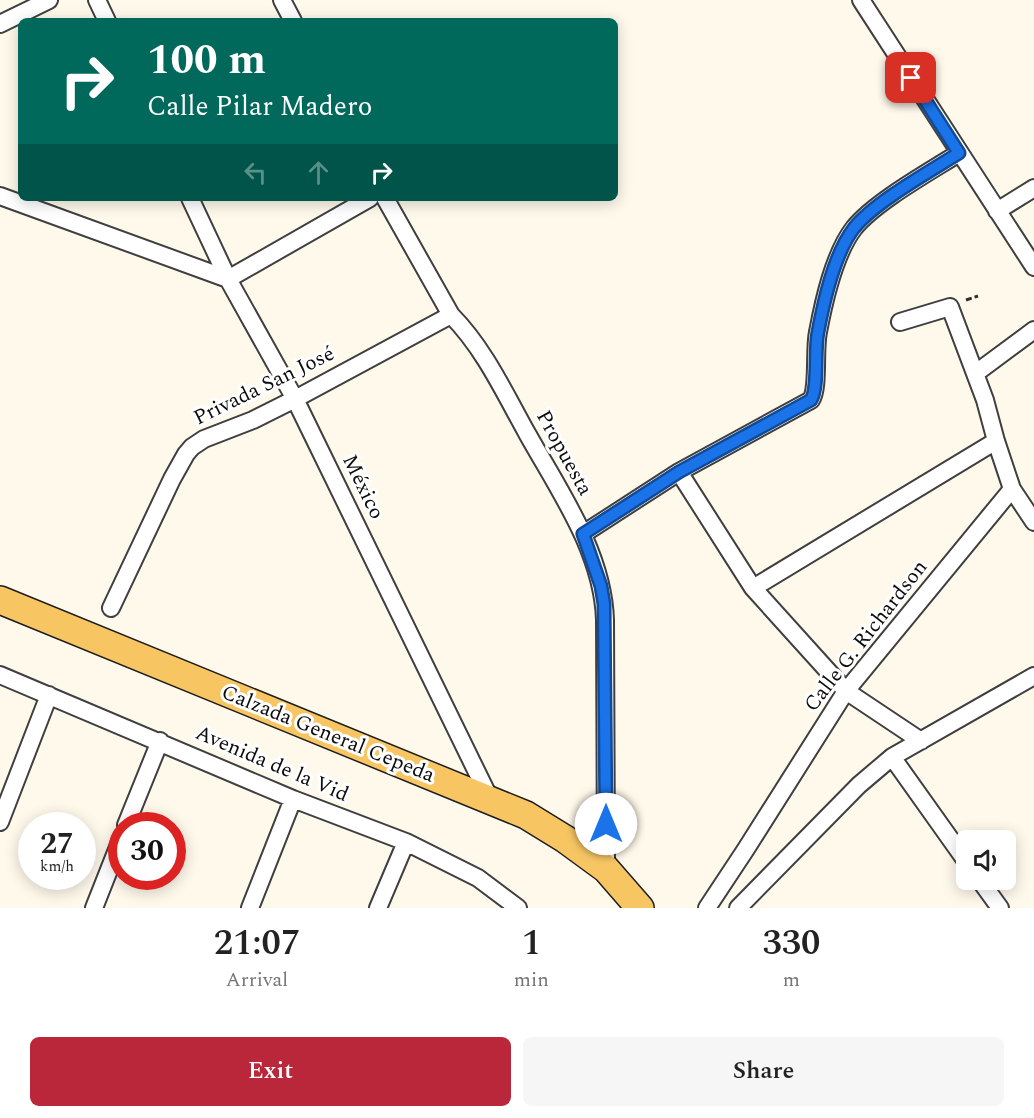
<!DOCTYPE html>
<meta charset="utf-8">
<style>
:root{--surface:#fff;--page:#f6f6f6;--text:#222;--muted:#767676;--accent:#ba263a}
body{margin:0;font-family:Spectral,serif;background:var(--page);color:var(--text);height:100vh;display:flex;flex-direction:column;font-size:22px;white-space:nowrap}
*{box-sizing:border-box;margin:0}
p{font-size:20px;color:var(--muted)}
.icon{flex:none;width:33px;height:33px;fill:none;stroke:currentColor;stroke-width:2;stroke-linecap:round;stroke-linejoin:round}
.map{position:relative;height:908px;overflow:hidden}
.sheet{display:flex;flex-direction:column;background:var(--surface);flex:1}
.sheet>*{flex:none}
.top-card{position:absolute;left:18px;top:18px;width:600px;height:183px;border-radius:9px;box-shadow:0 3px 15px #0003;background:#00695c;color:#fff;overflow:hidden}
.controls{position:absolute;left:956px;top:830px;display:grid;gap:12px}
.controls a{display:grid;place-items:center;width:60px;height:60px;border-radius:9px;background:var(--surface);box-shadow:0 3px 15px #0003;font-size:30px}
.speed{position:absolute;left:18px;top:812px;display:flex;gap:12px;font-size:30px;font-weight:700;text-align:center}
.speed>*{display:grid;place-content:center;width:78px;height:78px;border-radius:50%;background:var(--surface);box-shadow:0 3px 15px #0003;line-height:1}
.speed small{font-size:15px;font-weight:400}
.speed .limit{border:9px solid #d22;background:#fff;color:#111}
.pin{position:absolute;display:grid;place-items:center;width:51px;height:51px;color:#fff;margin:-26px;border-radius:12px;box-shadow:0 3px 9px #0006}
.me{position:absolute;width:66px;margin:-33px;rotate:0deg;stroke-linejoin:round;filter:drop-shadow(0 0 4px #0008)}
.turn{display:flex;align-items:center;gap:21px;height:126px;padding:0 30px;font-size:27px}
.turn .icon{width:78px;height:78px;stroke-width:2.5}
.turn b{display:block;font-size:42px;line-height:51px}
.lanes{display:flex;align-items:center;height:57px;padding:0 30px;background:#0003;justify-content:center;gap:30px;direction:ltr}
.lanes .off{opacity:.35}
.eta{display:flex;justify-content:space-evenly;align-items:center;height:102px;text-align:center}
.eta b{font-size:36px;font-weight:600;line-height:42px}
.button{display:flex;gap:12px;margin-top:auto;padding:12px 30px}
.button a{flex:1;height:69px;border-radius:9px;background:var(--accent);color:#fff;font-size:24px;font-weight:600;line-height:69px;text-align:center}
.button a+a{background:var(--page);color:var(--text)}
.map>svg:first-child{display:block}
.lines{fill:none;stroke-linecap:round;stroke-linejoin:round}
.minor-casing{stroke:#3f3f3f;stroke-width:20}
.primary-casing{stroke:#1d1d1d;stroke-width:30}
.path{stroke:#2e2e2e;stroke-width:3;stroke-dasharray:6 3;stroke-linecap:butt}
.minor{stroke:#fff;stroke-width:16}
.primary{stroke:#f7c663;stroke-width:27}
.route-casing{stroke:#114b97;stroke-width:15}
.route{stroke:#1a73e8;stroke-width:10}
.labels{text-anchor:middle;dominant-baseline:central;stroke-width:6;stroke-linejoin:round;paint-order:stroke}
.street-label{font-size:21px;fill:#0c0c0c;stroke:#fff}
</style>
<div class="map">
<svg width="1034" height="908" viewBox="0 0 1034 908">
<rect width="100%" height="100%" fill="#fff9ec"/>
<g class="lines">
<defs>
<path id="minor" d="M97 0 107 21
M282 0 293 21
M861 0 1034 267
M0 24 49 0
M0 196 228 279 370 198
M190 198 228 279 295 399 490 799
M385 198 451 315C484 348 505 394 528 435 560 492 603 553 605 620L606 869
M997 211 1034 188
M900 322 950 307 985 400 996 441 1012 489 1034 522
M976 373 1034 330
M679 472 753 588 846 691 921 741
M583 534 679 472 811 400C819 388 814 350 818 332 824 300 834 254 854 228 875 202 929 172 959 153
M753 588 996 441
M111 608 172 479 186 454 192 447 204 439 253 420 295 399 451 315
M0 675 293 799 406 842 478 878 518 908
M892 757 966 861
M0 822 49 695
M126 825 160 741
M979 879 1000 908
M94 908 122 837
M250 908 293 799
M378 908 406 842
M707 908 746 849 846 691 1012 489
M738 908 859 785 892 757 1034 676"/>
<path id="primary" d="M0 600 526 815 565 839 606 869 640 908"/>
</defs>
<!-- minor casing -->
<use href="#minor" class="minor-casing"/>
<!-- primary casing -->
<use href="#primary" class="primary-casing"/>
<!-- path -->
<path class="path" d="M966 300 978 296"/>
<!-- minor -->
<use href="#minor" class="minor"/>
<!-- primary -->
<use href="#primary" class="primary"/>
</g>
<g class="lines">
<defs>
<path id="route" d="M606 824 604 604 601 586 583 534 679 472 811 400C819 387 814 350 818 332 824 300 834 254 854 228 875 202 929 172 959 153L911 78"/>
</defs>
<!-- route casing -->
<use href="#route" class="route-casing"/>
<!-- route -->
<use href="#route" class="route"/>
</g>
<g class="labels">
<!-- street labels -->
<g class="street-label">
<text transform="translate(264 386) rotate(-26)">Privada San José</text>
<text transform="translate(564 453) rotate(61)">Propuesta</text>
<text transform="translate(363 487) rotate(64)">México</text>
<text transform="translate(866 636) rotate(-52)">Calle G. Richardson</text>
<text transform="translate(328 734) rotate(22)">Calzada General Cepeda</text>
<text transform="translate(272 764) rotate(23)">Avenida de la Vid</text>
</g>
</g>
</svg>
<div class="controls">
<a><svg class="icon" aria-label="sound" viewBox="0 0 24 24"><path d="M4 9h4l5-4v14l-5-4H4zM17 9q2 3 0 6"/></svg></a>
</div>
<div class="speed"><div>27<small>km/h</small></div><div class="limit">30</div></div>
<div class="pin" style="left:911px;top:78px;background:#d93025"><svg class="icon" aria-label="arrive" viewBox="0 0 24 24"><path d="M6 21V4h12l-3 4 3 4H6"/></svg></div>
<svg class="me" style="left:606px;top:824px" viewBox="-20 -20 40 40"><circle r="19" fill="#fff"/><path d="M0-13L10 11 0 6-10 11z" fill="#1a73e8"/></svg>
<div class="top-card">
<div class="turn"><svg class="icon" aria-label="right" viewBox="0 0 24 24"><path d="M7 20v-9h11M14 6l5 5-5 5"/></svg><div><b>100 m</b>Calle Pilar Madero</div></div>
<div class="lanes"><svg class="icon off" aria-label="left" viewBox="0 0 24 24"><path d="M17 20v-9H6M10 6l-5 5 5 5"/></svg><svg class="icon off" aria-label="ahead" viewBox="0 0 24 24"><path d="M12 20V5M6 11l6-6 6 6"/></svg><svg class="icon" aria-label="right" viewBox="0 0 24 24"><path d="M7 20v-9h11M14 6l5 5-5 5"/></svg></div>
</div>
</div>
<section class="sheet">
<div class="eta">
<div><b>21:07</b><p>Arrival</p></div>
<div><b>1</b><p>min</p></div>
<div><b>330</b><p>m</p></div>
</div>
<div class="button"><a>Exit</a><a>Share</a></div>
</section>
